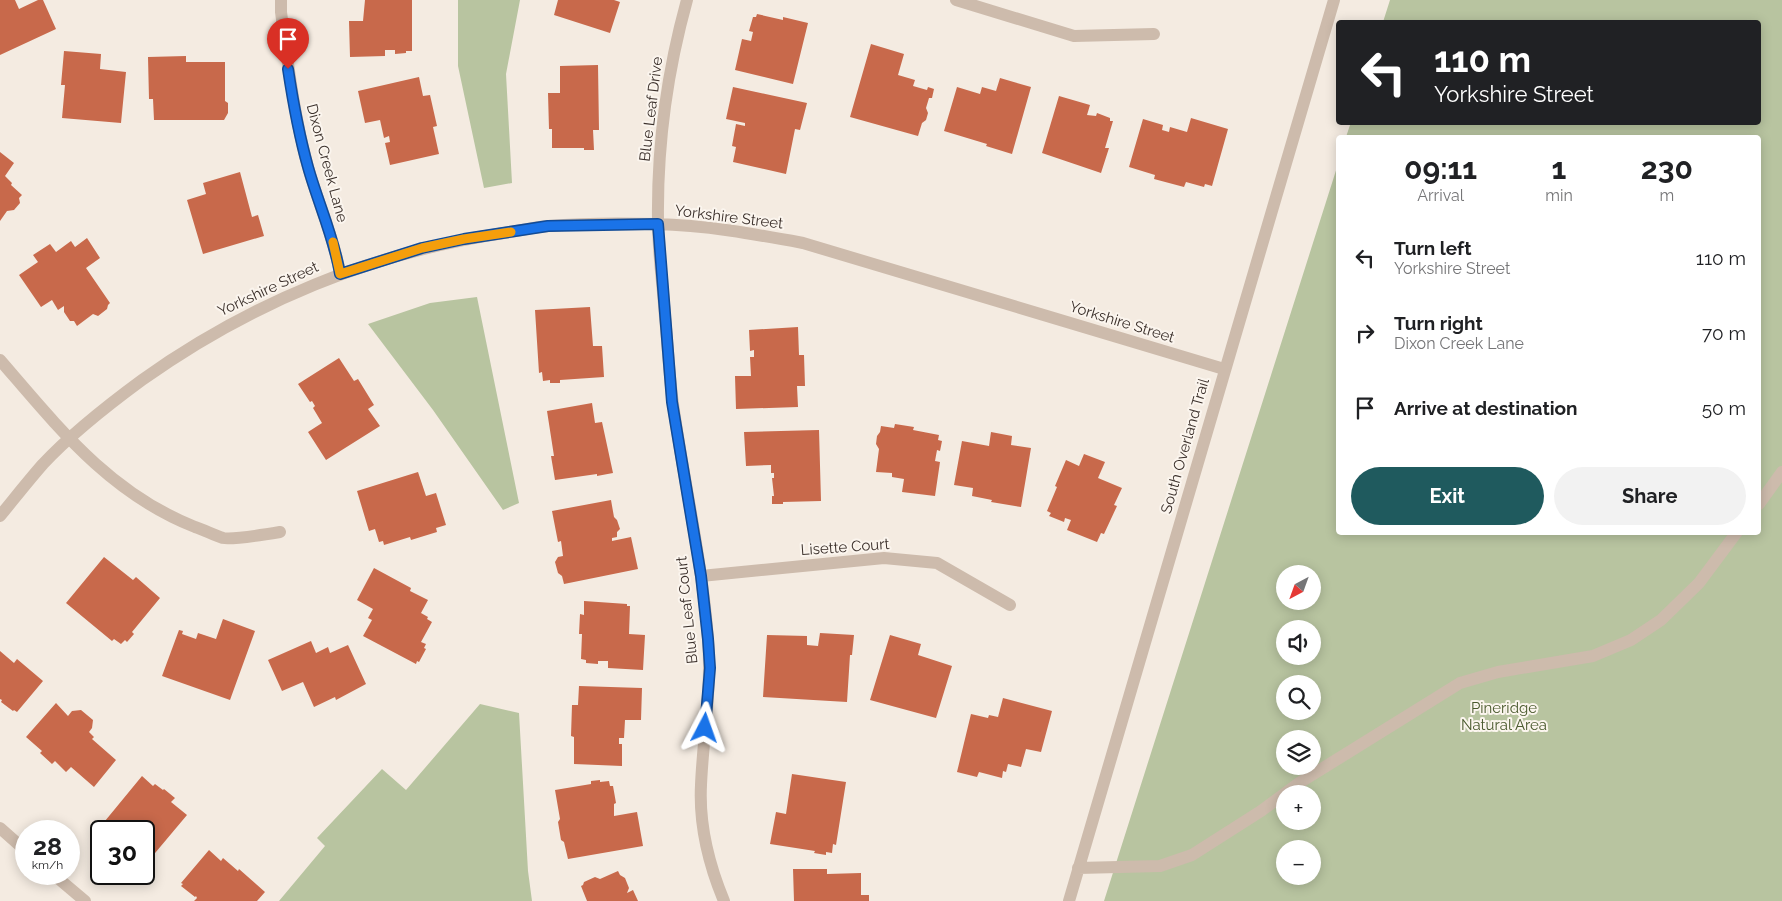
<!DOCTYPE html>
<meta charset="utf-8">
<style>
:root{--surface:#fff;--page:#f2f2f2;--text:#202124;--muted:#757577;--accent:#1f5a5e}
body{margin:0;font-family:Raleway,sans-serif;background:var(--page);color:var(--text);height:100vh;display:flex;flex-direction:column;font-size:19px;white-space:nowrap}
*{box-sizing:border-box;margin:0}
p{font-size:16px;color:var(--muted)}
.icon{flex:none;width:28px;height:28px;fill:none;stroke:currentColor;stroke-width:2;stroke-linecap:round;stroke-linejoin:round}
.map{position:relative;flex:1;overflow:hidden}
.details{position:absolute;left:1336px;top:135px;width:425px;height:400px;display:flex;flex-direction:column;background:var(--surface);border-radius:5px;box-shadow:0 2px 12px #0003}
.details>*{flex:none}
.guide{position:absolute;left:1336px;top:20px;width:425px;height:105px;border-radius:5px;box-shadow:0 2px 12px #0003;background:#202124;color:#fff;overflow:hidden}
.needle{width:32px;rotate:221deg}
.controls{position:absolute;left:1276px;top:565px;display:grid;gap:10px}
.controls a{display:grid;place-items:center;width:45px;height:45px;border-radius:50%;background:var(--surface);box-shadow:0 2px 12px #0003;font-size:25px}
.speed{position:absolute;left:15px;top:820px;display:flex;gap:10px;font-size:25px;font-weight:700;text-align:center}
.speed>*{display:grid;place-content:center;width:65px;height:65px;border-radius:50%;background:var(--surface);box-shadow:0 2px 12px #0003;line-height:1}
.speed small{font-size:12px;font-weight:400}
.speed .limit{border:2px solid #111;border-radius:8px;background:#fff;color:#111}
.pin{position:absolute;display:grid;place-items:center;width:42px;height:42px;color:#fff;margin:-51px -21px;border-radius:50% 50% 50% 0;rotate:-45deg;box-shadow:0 0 5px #0007}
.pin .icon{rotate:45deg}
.me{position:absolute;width:55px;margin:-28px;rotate:4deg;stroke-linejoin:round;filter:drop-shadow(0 0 4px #0008)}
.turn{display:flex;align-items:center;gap:18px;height:105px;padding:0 15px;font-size:22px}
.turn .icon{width:65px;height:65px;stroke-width:2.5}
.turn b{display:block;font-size:35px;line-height:42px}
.eta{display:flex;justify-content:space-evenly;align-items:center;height:85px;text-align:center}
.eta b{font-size:30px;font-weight:700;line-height:35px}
.primary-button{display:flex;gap:10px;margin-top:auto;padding:10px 15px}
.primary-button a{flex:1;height:58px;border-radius:30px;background:var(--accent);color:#fff;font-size:20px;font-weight:700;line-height:58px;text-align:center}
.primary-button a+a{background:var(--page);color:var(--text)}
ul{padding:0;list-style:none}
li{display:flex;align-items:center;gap:15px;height:75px;padding:0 15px}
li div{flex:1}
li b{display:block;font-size:19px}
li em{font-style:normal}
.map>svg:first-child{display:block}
.green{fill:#b8c4a0;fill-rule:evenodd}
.building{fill:#c8694b}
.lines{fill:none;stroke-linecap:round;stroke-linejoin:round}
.minor{stroke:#cdbbac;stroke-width:12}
.route-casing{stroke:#114b97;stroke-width:12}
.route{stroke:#1a73e8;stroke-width:9}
.slow{stroke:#f59e0b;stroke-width:9}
.labels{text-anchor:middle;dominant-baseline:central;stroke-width:4;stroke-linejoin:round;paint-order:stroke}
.street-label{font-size:15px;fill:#3b302b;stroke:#fbf5ee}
.park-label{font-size:15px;fill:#4a5a2e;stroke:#fbf5ee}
</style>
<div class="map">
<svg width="1782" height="901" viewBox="0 0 1782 901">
<rect width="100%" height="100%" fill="#f4ebe1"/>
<!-- green -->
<path class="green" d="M458 0H520L506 74 512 183 484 188 458 66Z
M1390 0H1782V901H1104L1339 161V532H1759V138L1346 137 1351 122H1759V22H1383ZM1285 574H1312V601H1285ZM1285 629H1312V656H1285ZM1285 684H1312V711H1285ZM1285 739H1312V766H1285ZM1285 794H1312V821H1285ZM1285 849H1312V876H1285Z
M477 297 519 503 503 510 433 410 368 324 430 303Z
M480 704 519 713 528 871 532 901H279L325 846 317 838 382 769 406 790Z"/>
<!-- building -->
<path class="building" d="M0 0H15L19 9 38 0H43L56 29 0 55Z
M365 0H412V51H406V53L395 54V50H385V56L350 57 349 21H363Z
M558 0H614L620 2 610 33 554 15Z
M757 14 783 20V17L808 23 793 84 735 70 742 39 751 41 753 32 749 31 753 17H756Z
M871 44 904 54 898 75 915 80 913 86 927 90 928 87 934 89 932 98H929L926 108 928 113 926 120 922 123 918 136 850 117Z
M64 51 101 54 100 69 126 72 121 123 62 118 65 85H61Z
M186 56V62H225V101L228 103V113L224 120H154L153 99H149L148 57Z
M598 65 599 130H593L594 150H584V148H552V129H549L548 93H560V66Z
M419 77 423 96 430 95 437 126 433 127 439 154 390 165 385 143 390 142 389 136 384 138 380 120 365 123 358 91Z
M1000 78 1031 87 1012 154 986 146 987 144 944 131 957 87 980 94 982 87 996 91Z
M733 87 807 103 800 130 795 129 786 174 733 162 736 147 732 146 736 124 745 126V123L726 119Z
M1059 96 1090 105 1087 115 1096 116 1097 113 1110 118V121H1113L1105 148H1109L1101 173 1042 153Z
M1191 118 1228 129 1212 186 1205 184 1204 187 1186 182 1184 187 1154 179 1155 175 1129 167 1143 119 1163 125 1162 130 1169 132 1170 127 1187 132Z
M0 152 14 163 5 176 12 183 11 185 22 195 19 198 20 203 14 210 7 211 0 221Z
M240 172 252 217 258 215 264 236 203 254 187 200 206 194 203 183Z
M87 238 100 258 86 268 110 303 108 305 107 309 98 316 93 314 77 326 74 321H70L64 312V306L58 310 52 300 41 307 19 275 38 262 33 255 50 244 56 252 71 241 75 247Z
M590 307 593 346H602L604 377 560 380V383H550V380L543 381 542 372 539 373 535 310Z
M798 327 799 355H804L805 386H797L798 407 736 409 735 376H751L750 357H754V350L750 351 749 330Z
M339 358 354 381 358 379 374 405 368 409 380 426 326 460 308 432 322 423 313 408 315 406 312 401 310 402 298 384Z
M592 403 595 423 602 422 613 473 597 476V474L555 480 551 456H554L547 411Z
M895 424 914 427 913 430 939 435 938 440 942 441 940 451 937 450 935 461 940 462 935 496 902 492 904 479 892 477V473L876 472 879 449 876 444 877 436 880 432 881 426 894 428Z
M819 430 821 501 783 502V504H772V496H774L772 478H774V473H771V465L746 466 744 432Z
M991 432 1012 436 1011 445 1031 448 1021 507 991 502 992 500 972 496 973 488 954 485 962 441 989 446Z
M1084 454 1105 462 1098 478 1122 488 1114 505 1117 506 1104 534 1101 533 1097 542 1067 530 1071 520 1065 518 1064 522 1049 516 1051 513 1047 511 1057 487 1055 486 1066 460 1079 466Z
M418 472 426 496 436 493 446 525 436 528 437 532 411 540 410 537 384 545 383 541 379 542 375 529 369 531 357 491Z
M611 500 614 517 617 520 620 529 617 532V537L612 538V541L631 537 638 569 564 584 562 576 558 573 555 562 558 557 563 556 561 541 558 542 552 511Z
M104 557 133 580 136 577 160 598 132 632 134 634 127 642 125 640 121 644 114 639 112 641 66 603Z
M374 568 411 588 410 591 428 600 421 613 428 617 427 619 432 622 421 642 426 644 424 648 426 649 419 662 417 661 416 664 363 636 372 620 368 618 373 609 357 600Z
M584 601 627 604V606H630L629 634 645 635 643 670 608 668V661H598V664L586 663V660L581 659 582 634H579L580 614 584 615Z
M223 619 255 631 230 700 162 676 179 630 183 631 182 634 196 639 198 633 216 639Z
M820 633 854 635 852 655H850L847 702 763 697 767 635 807 636V645L818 646Z
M890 635 921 644 918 655 952 666 936 718 870 700Z
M311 641 316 653 328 647 330 653 348 645 366 684 336 700 335 697 314 707 303 682 282 691 268 660Z
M0 651 14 663 17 659 43 681 17 712 14 710 13 711 1 702 2 700 0 699Z
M579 686 642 688 641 720H625L624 738H619V744H622V766L574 764V737L571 736 572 705H578Z
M1003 698 1052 711 1041 752 1026 749 1021 767 1008 764 1006 772 1003 771 1002 778 979 772 977 777 957 772 971 714 988 718 989 715 998 717Z
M56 703 68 716 72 711 81 710 93 720 92 728 89 732 94 737 92 739 116 760 94 787 71 767 66 772 55 761 52 764 40 753 42 751 26 737Z
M792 774 846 782 836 845 833 844 832 853 826 852V855L814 853 815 851 770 844 776 812 786 814Z
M142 776 153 786 155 784 163 790 164 789 175 798 171 802 187 815 145 865 144 864V831H118L105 821Z
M600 780V782L609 781 610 786H613L616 803 614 804V816L637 812 643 846 568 859 564 842 561 840 558 822 560 819 555 790 591 784V781Z
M209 850 221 861 223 858 238 871 239 869 265 892 257 901H194L197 898 196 896 195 897 181 886 183 884 181 883Z
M793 869H827V874L861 873V895H869V901H794Z
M618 871 620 875 625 878 629 888 627 893 633 890 638 901H587L581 886 583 885 584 882 595 877 600 879Z"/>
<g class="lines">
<!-- minor -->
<path class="minor" d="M281 0V12C288 64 294 116 308 167 318 203 334 237 340 273
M687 0C667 72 657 147 658 221 658 253 663 286 665 317 668 346 669 375 673 404 684 482 702 560 708 639 712 688 703 737 701 785 699 824 709 865 724 901
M956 0 1074 36 1154 34
M0 360C58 427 109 493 195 527 204 530 214 535 223 538 232 540 268 534 280 532
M1759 504 1782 472
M0 516C14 499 28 481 43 464 72 433 108 405 142 380 250 303 373 252 504 233 519 231 534 227 548 226 584 223 621 223 656 224 705 225 754 234 803 243L1224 369
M701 576 884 558 937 563 1010 605
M0 828 26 851
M1078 868 1160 866 1192 855 1261 811 1299 783 1460 683 1498 672 1593 656 1631 640 1661 620 1699 583 1737 532
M53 874 85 901
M1069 901 1334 0"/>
</g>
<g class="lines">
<defs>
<path id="route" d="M288 69C293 102 299 135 308 167 318 203 334 237 340 274L422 248 464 239 548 226 658 224 672 402 701 576 708 639 710 668 705 728"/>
</defs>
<!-- route casing -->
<use href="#route" class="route-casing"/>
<!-- route -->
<use href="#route" class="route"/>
<!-- slow -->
<path class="slow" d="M333 242 340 274 422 248 464 239 511 232"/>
</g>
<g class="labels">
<!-- street labels -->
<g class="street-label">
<text transform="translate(651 109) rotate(-83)">Blue Leaf Drive</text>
<text transform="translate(327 163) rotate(75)">Dixon Creek Lane</text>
<text transform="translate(729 217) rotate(7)">Yorkshire Street</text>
<text transform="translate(268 289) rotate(-25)">Yorkshire Street</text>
<text transform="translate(1122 322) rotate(17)">Yorkshire Street</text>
<text transform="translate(1185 446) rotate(-74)">South Overland Trail</text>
<text transform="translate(845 547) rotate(-4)">Lisette Court</text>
<text transform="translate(687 610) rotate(-96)">Blue Leaf Court</text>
</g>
<!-- park labels -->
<g class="park-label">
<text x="1504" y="708">Pineridge<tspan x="1504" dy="17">Natural Area</tspan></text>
</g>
</g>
</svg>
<div class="controls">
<a><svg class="needle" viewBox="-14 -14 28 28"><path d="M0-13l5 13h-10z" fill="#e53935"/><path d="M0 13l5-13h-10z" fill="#757577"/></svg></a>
<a><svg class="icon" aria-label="sound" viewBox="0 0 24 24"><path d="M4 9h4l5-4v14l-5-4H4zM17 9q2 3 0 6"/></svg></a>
<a><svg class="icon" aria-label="search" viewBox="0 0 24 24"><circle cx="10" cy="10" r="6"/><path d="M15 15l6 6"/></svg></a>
<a><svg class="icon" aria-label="layers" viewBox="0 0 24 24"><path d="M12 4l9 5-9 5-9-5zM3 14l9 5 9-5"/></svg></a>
<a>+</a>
<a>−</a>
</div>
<div class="speed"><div>28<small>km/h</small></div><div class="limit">30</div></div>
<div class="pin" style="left:288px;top:69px;background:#d93025"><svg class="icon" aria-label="arrive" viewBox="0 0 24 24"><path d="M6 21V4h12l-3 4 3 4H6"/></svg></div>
<svg class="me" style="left:705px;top:728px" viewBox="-20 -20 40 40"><path d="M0-17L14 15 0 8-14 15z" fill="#1a73e8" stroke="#fff" stroke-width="4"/></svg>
<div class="guide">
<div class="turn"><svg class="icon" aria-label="left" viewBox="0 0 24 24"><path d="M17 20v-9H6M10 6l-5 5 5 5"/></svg><div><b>110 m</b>Yorkshire Street</div></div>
</div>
<section class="details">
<div class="eta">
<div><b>09:11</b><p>Arrival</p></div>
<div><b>1</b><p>min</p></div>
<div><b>230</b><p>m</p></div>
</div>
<ul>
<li><svg class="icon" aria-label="left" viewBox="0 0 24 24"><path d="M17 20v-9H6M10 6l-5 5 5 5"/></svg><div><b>Turn left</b><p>Yorkshire Street</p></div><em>110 m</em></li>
<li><svg class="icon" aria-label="right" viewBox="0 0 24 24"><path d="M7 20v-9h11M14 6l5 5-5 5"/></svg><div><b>Turn right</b><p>Dixon Creek Lane</p></div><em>70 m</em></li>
<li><svg class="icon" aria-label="arrive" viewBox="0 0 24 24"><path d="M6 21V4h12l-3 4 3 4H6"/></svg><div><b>Arrive at destination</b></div><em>50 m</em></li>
</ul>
<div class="primary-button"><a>Exit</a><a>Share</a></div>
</section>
</div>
